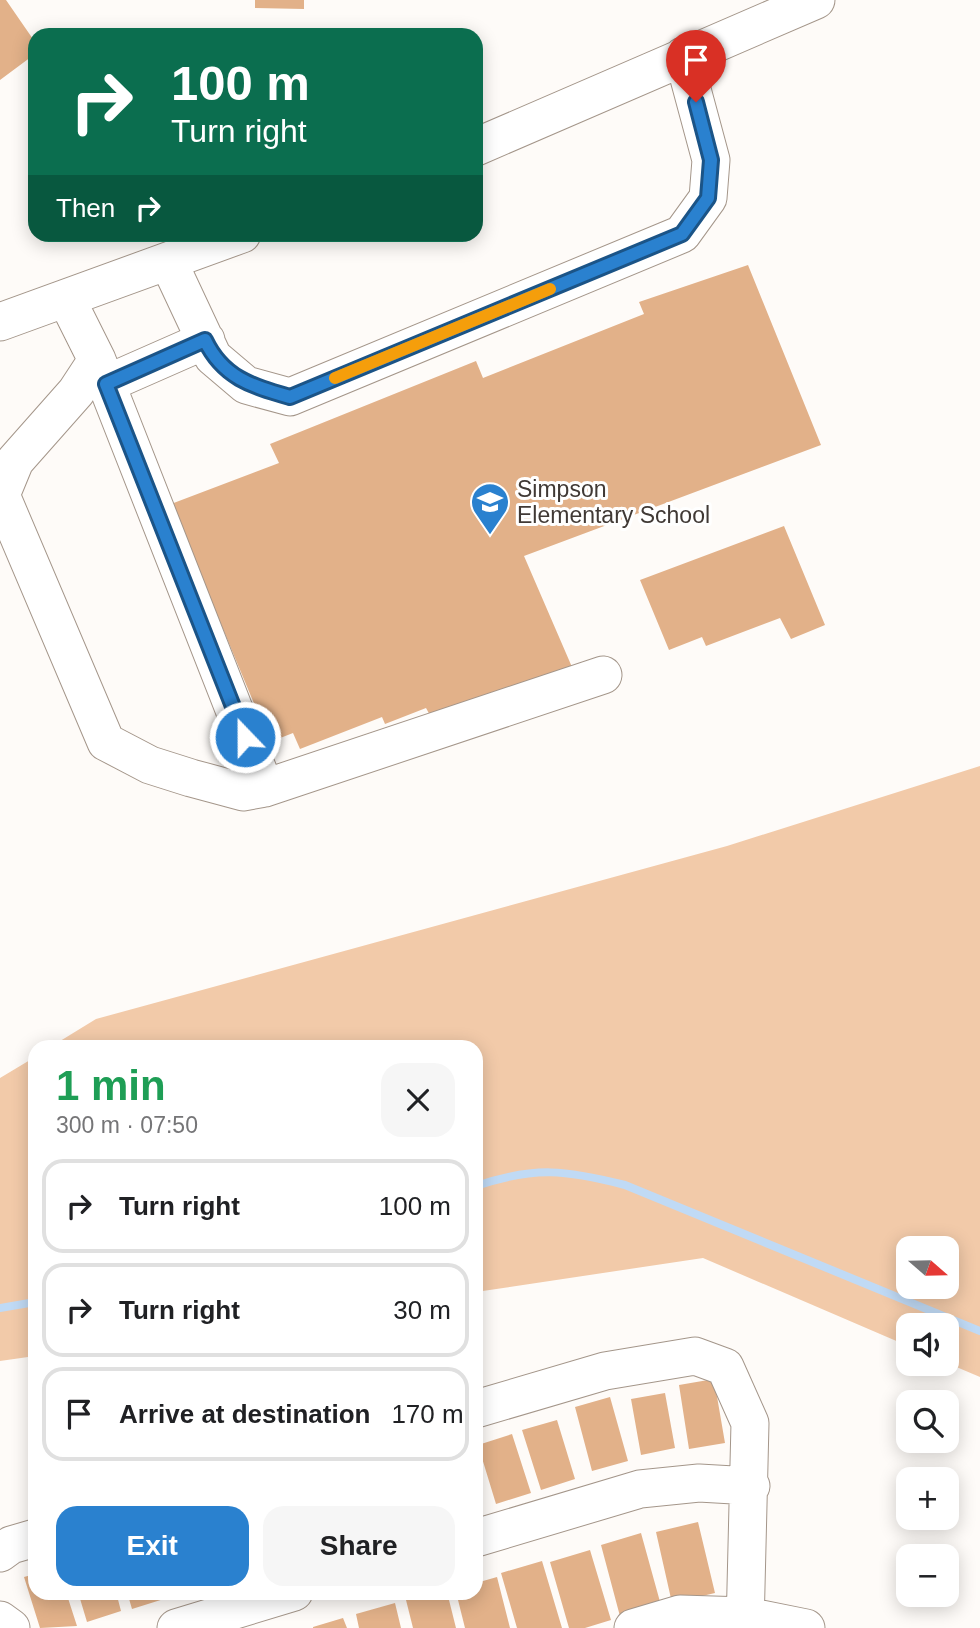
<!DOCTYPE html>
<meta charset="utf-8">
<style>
:root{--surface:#fff;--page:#f6f6f6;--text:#202124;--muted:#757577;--line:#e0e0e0;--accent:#2a81cf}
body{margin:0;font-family:Arial,sans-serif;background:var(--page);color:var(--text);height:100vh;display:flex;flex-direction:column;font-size:26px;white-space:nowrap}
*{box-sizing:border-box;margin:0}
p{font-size:23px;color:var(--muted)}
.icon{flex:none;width:38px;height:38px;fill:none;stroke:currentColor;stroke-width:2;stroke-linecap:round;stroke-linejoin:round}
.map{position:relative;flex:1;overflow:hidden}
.panel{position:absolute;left:28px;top:1040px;width:455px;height:560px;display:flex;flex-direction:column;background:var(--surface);border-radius:21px;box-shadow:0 4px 18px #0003}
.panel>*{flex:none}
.guide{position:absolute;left:28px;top:28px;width:455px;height:214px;border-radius:21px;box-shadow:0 4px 18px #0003;background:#0b6e4f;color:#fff;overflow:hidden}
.needle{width:46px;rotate:110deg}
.fabs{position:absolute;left:896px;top:1236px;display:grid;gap:14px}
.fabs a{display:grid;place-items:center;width:63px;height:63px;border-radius:14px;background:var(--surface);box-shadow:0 4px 18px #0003;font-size:35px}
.pin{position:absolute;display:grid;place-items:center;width:60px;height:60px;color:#fff;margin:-72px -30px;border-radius:50% 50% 50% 0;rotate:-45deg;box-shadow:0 0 7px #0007}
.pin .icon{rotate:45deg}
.me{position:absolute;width:77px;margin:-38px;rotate:338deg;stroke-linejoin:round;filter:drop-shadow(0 0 5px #0008)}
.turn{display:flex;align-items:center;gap:24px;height:147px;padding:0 28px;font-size:32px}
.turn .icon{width:91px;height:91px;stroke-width:2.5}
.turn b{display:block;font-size:49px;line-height:60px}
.then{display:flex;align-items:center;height:66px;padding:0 28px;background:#0003;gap:14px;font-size:26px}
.round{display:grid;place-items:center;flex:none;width:74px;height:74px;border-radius:21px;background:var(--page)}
.overview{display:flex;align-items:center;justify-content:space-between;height:119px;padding:0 28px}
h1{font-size:42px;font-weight:800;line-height:52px;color:#1e9e55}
.cta{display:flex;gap:14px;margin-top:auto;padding:14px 28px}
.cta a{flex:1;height:80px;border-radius:21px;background:var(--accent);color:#fff;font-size:28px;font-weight:800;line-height:80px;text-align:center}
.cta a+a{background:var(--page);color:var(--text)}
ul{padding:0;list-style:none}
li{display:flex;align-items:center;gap:21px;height:94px;margin:0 14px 10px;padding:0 14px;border:4px solid var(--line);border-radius:21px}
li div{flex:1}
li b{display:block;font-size:26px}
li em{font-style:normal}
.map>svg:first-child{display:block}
.green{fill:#f2caa9;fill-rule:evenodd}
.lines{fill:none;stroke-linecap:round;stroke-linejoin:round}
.stream{stroke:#c0daf5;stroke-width:8}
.building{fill:#e2b189}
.minor-casing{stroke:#a4968a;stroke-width:39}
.minor{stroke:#fff;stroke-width:37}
.route-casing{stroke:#1b5487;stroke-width:18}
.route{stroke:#2a81cf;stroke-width:12}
.slow{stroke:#f59e0b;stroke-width:12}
.labels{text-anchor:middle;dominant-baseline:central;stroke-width:6;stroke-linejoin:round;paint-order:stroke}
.poi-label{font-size:23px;fill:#403935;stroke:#fff;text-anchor:start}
</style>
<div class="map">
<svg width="980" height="1628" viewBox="0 0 980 1628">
<rect width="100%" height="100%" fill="#fefbf8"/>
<!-- green -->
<path class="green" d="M980 766V1377L947 1363V1325H908V1346L703 1258 476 1292V1046H52L96 1019 727 846ZM908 1248H947V1286H908Z
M35 1057V1356L0 1361V1078Z"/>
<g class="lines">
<!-- stream -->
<path class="stream" d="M476 1186C535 1166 566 1170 625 1185L980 1331
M0 1308 35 1302"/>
</g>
<!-- building -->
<path class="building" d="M0 0H6L35 42V54L0 80Z
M255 0H304V9L255 8Z
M748 265 821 445 524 556 575 674 437 728 426 708 385 724 382 717 300 749 293 733 270 742 171 504 279 463 270 444 476 361 483 378 644 314 639 302Z
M784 526 825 625 791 639 780 618 706 646 702 637 669 650 640 580Z
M714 1379 725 1443 689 1449 679 1385Z
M665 1393 675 1448 641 1455 631 1399Z
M610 1397 628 1461 592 1471 575 1407Z
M557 1420 575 1479 541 1490 522 1430Z
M512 1434 531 1493 496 1504 478 1445Z
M698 1522 715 1593 672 1603 656 1532Z
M641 1533 662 1609 621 1620 601 1545Z
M590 1550 611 1620 585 1628H569L550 1562Z
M542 1561 562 1628H517L501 1573Z
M35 1574V1592H66L77 1626 40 1628 24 1577Z
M497 1577 510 1628H465L456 1592H476V1583Z
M78 1592H116L121 1611 87 1622Z
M127 1592H165L167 1598 132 1609Z
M436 1592H447L456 1628H413L406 1600Z
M395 1603 401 1628H359L356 1614Z
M343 1618 347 1628H313V1627Z"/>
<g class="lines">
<defs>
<path id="minor" d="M476 147 816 0
M168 261 213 357 246 385 290 397 682 234 708 198 711 160 683 56
M66 298 97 360 265 788
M0 322 242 234
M97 360 76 392 15 461 1 495 106 742 150 765 191 778 243 792 265 788 603 675
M106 384 206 340
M476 1409 605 1371 695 1356 725 1367 750 1423 745 1628
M476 1538 640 1489 699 1483 751 1486
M0 1553 11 1545 35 1538
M0 1620 11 1628
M176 1628 294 1592
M633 1628 680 1614 746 1616 806 1628"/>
</defs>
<!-- minor casing -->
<use href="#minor" class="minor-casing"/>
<!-- minor -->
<use href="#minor" class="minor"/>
</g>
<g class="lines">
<defs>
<path id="route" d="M245 737 106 384 205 340C223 378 252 386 290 397L682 234 708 198 711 160 696 102"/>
</defs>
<!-- route casing -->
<use href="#route" class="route-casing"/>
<!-- route -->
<use href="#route" class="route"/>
<!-- slow -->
<path class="slow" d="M335 378 550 289"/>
</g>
<!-- icons -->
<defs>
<symbol id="school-pin" viewBox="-11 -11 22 30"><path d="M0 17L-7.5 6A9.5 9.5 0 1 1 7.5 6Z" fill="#2a81cf" stroke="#fff"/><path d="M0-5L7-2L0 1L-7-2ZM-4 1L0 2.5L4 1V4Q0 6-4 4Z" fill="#fff"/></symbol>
</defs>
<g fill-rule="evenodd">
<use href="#school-pin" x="468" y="480" width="44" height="60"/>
</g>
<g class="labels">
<!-- poi labels -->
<g class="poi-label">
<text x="517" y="489">Simpson<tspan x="517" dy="26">Elementary School</tspan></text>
</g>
</g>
</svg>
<div class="fabs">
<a><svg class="needle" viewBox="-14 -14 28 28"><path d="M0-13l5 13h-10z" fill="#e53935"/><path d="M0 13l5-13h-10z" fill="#757577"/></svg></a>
<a><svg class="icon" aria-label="sound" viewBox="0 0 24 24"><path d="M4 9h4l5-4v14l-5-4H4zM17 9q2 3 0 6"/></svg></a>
<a><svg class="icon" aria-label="search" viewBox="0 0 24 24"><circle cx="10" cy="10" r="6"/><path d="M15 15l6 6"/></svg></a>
<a>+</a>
<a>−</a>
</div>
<div class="pin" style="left:696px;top:102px;background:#d93025"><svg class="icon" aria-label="arrive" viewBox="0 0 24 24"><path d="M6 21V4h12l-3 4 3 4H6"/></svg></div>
<svg class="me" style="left:245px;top:737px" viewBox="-20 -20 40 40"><circle r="17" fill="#2a81cf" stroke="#fff" stroke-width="3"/><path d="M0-11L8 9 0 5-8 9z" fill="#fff"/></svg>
<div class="guide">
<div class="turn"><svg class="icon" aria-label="right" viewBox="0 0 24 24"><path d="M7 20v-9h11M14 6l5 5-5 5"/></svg><div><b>100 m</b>Turn right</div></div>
<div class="then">Then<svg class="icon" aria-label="right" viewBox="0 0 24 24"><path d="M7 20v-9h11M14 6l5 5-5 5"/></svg></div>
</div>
<section class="panel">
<div class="overview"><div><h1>1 min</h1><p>300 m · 07:50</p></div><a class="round"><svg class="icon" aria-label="close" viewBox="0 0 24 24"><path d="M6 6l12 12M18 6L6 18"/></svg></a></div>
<ul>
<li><svg class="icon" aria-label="right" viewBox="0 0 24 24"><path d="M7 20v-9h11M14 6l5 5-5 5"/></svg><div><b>Turn right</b></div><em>100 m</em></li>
<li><svg class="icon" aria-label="right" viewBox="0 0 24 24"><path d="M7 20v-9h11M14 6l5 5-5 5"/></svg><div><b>Turn right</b></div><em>30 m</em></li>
<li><svg class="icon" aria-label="arrive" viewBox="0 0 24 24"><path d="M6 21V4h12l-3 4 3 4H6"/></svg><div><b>Arrive at destination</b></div><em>170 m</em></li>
</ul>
<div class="cta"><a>Exit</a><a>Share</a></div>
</section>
</div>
